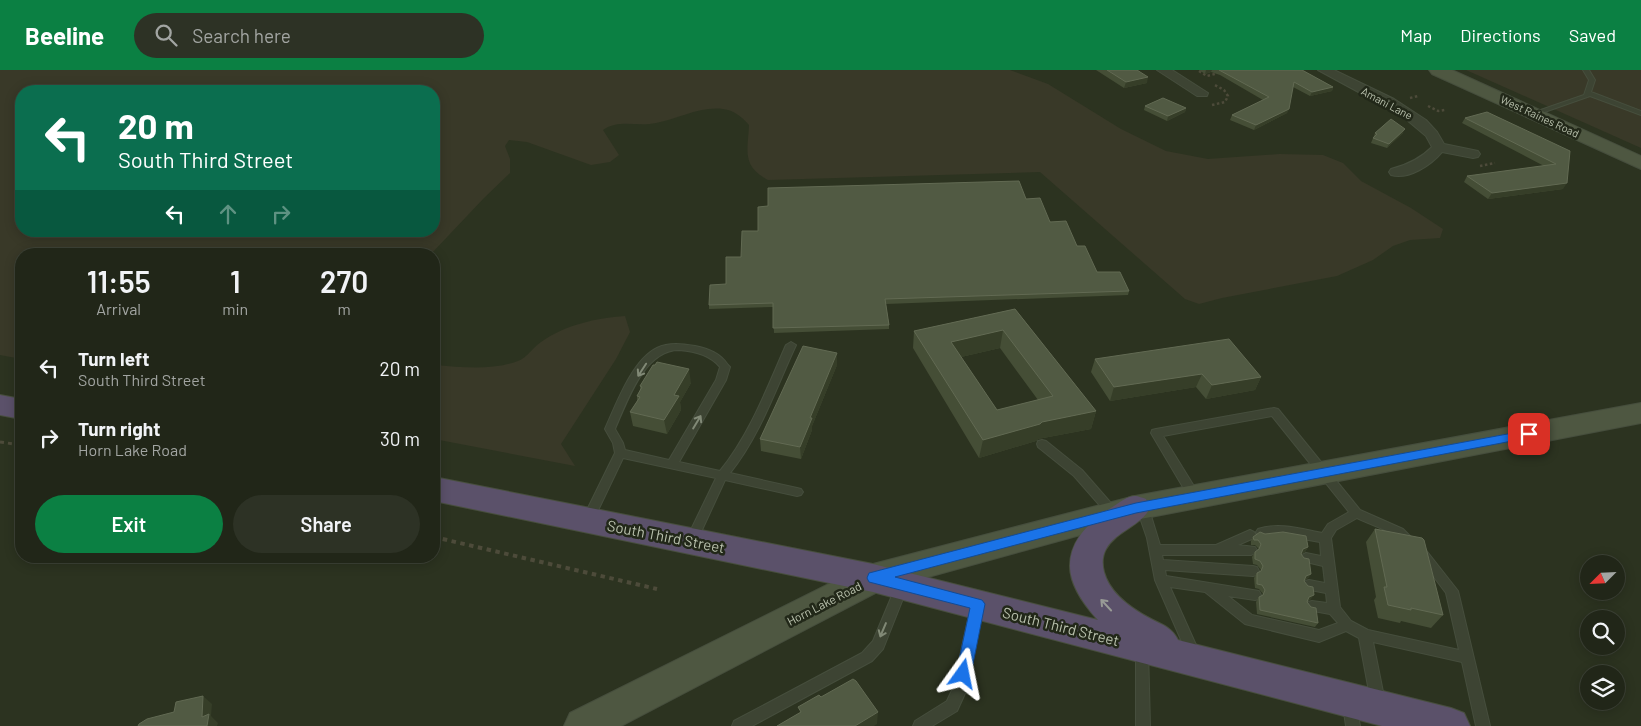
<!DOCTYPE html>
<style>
:root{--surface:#212618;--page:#2d3225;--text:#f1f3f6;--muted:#a2a5a2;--line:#3e4337;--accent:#0b8043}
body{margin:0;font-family:Barlow,sans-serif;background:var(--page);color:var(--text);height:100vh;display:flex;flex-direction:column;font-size:19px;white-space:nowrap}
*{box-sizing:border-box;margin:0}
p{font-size:16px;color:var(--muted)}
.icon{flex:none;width:28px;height:28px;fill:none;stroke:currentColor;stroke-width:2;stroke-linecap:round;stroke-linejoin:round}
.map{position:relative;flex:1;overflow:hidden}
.sheet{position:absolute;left:15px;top:178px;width:425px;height:315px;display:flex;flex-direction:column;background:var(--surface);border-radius:20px;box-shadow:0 2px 12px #0003,0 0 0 1px var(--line)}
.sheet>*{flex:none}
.hud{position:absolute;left:15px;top:15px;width:425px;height:152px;border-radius:20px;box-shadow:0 2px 12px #0003,0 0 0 1px var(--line);background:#0b6e4f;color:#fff;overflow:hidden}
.needle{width:32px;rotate:246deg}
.controls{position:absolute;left:1580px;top:485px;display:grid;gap:10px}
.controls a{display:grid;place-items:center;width:45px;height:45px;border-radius:50%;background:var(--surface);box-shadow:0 2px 12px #0003,0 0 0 1px var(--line);font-size:25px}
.pin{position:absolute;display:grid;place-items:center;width:42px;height:42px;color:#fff;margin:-21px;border-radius:10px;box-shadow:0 2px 8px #0006}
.me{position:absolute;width:55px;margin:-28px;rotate:12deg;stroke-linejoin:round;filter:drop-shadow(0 0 4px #0008)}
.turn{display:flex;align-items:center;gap:18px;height:105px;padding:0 20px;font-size:22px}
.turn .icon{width:65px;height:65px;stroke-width:2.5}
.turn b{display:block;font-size:35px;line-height:42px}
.lanes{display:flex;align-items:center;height:48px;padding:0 20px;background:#0003;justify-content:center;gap:25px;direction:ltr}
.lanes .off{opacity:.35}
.eta{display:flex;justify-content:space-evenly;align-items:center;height:85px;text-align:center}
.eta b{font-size:30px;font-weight:600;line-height:35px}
.button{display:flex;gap:10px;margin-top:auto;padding:10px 20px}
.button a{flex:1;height:58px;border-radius:30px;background:var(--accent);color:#fff;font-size:20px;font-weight:600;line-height:58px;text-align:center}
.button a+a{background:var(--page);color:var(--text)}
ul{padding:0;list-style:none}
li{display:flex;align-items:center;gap:15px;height:70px;padding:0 20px}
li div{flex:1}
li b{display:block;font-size:19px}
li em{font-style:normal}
header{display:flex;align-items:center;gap:30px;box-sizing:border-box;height:70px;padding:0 25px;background:var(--accent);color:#fff}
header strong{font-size:24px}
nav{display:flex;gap:28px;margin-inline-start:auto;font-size:18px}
.search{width:350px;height:45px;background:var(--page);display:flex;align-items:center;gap:12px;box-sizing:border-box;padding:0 18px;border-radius:28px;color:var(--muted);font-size:19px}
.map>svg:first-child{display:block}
.green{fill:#393928;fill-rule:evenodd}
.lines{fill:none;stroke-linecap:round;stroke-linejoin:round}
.lane-casing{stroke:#464e3d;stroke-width:2}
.street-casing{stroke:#464e3d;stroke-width:2}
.secondary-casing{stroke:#464e3d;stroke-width:2}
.highway-casing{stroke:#484f3e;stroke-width:2}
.path-far2{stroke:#4d4b3a;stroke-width:2.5;stroke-dasharray:2.5 2.5;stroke-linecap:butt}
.path-far1{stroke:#4d4b3a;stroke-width:3;stroke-dasharray:4 4;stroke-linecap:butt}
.path{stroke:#4d4b3a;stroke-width:4;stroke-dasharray:4.5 4.5;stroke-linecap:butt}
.lane{fill:#3d4433;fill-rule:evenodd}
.street{fill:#3d4433;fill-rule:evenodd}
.secondary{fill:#4e5741;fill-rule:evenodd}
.highway{fill:#5b516a;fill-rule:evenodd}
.wall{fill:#454e36;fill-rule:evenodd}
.shaded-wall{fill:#363e28}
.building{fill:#515a43;stroke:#626a53;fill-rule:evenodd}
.oneway{stroke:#818976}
.oneway2{stroke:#989a96}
.route{fill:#1a73e8;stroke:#114b97}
.labels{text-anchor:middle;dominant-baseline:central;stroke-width:5;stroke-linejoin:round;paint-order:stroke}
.far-street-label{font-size:11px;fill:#b9c1ad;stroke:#222819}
.street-label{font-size:12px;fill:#b9c1ad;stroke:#222819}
.near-street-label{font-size:15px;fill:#b9c1ad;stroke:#222819}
</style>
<header>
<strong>Beeline</strong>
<div class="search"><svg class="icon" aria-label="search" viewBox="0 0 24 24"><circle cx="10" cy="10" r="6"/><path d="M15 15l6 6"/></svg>Search here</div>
<nav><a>Map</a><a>Directions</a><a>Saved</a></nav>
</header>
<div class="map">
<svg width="1641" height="656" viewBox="0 0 1641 656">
<rect width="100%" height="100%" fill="#2c3320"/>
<!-- green -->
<path class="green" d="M0 0H1010L1048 14 1121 59 1166 81 1208 89 1279 84 1323 85 1343 93 1361 111 1411 138 1443 159 1440 168 1410 170 1393 176 1373 190 1337 206 1222 228 1199 234 1185 229 1040 102 768 110C741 96 748 80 749 55 742 47 734 40 723 39 700 36 678 49 656 53 638 57 618 49 603 60L619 85 610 92 591 95 527 72 509 70 505 76 510 89V103L484 128 431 184H319L311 182 306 184H21V289L0 285ZM434 21V161H21V21Z
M1466 0H1641V78Z
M625 246 630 262 616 289 561 374 575 396 434 369V295C461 297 491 301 518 291 527 288 533 277 541 272 565 255 596 248 625 246Z"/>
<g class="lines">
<defs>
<path id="lane" d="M1583 0H1589L1595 10 1591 22 1641 41V45L1590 26 1536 45H1532V43L1584 25 1589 10Z
M791 272 796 275C776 318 760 366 730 403L797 418 801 419 803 422 801 425 797 426 725 410 696 473 692 475 688 473 686 470 716 408 623 388 592 453 588 455 584 453 582 450 615 383 613 373 605 359C616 335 632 290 657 278 669 272 683 274 695 276 709 279 720 283 728 295L730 297 726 310 679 392 720 401C750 364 767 318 786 275ZM679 280C695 281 710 285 720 297L716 310 669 390 625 380 623 373 615 359C627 332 644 280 679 280Z
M1274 338 1278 339 1360 440 1403 459 1416 472 1414 475C1405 479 1401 469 1394 465 1383 458 1369 454 1357 448L1336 460 1331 468 1340 537 1351 551 1368 560 1459 580 1446 523 1415 482 1417 479 1421 477 1425 479 1458 521 1490 656H1476L1462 592 1373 572 1385 632 1383 636 1378 638 1373 636 1371 632 1359 568 1346 561 1319 572 1249 555 1245 554 1205 522 1170 517 1200 584 1199 588 1194 590 1189 588 1155 510 1147 468 1136 436 1138 433 1142 432 1146 433 1148 436 1160 475H1216L1250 460 1254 462 1256 465 1254 468 1238 475 1255 477 1257 480 1255 483 1251 485H1162L1163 490 1253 496 1257 497 1259 501 1257 505 1253 506 1165 500 1166 506 1259 521 1261 525 1259 529 1255 530 1228 526 1252 545 1319 560 1338 553 1330 544 1308 540 1306 536 1308 532 1312 531 1327 533 1326 523 1305 519 1303 515 1305 511 1309 510 1325 513 1323 496 1302 491 1300 488 1302 485 1306 483 1321 486 1320 472 1280 465 1262 467 1258 465 1256 462 1258 459C1279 452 1301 459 1322 463L1328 454 1349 442 1272 346 1163 366 1200 426 1198 429 1194 430 1190 429 1151 363 1152 360 1156 359Z
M1042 370 1046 371 1082 400 1117 440 1119 443 1117 446 1113 447 1109 446 1074 406 1038 377 1037 374 1038 371Z
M902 511 906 512 908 516 883 579 872 591 752 656H732L734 651 862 583 873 571 896 516 898 512Z
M977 531 981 532 983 536 967 619 957 641 932 656H913L915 651 947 631 953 618 971 536 973 532Z
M1142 574 1147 576 1148 580 1150 656H1136V580L1137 576Z
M1350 629 1355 631 1360 656H1346L1343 635 1345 631Z"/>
<path id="street" d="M1157 0H1172L1208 23 1207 26H1197Z
M1318 0H1334L1394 29 1426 50 1437 62 1444 74 1478 81 1480 84 1478 87 1473 88 1442 82C1431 95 1409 110 1391 105L1389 102 1391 99C1407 95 1420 89 1432 77L1426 66 1401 45Z"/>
<path id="secondary" d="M1429 0H1452L1641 86V99L1432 4Z
M1641 333V353L1135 450 881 520 621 656H564L570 643 861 498 873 494 1135 426Z"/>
<path id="highway" d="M0 325 21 329V349L0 345Z
M434 407 873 494 1098 550C1085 536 1070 515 1070 496 1070 468 1093 449 1114 436 1120 432 1128 426 1135 426 1138 426 1143 428 1146 429L1150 438C1141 456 1116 461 1106 479 1102 486 1102 494 1104 502 1110 524 1132 539 1151 549 1163 555 1172 558 1178 570L1451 638 1464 643 1470 656H1382L873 522 434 431Z"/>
</defs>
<!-- lane casing -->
<use href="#lane" class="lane-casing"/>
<!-- street casing -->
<use href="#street" class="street-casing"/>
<!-- secondary casing -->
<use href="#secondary" class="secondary-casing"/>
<!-- highway casing -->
<use href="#highway" class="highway-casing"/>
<!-- path-far2 -->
<path class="path-far2" d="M1199 1 1207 6 1215 4
M1410 28 1418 26
M1212 35 1225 32 1228 26 1224 20 1213 14
M1428 36 1438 41 1445 40
M1480 96 1495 93"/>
<!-- path-far1 -->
<path class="path-far1" d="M0 372 21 375"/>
<!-- path -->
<path class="path" d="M434 467 657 519"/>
<!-- lane -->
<use href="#lane" class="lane"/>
<!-- street -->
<use href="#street" class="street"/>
<!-- secondary -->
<use href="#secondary" class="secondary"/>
<!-- highway -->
<use href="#highway" class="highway"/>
</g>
<!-- wall -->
<path class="wall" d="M1096 0H1137L1147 13 1124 18Z
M1199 0H1302L1333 17 1332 21 1310 26 1293 17 1287 43 1254 60 1230 50 1232 45 1263 30 1220 5 1211 2 1205 4Z
M1145 36 1186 38 1185 42 1167 51 1144 40Z
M1465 48 1570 81 1563 119 1488 129 1464 112 1467 106 1544 96 1462 53Z
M1375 63H1403L1387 78 1371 73Z
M1026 129 1077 176 1097 202 1129 221 1128 225 886 234 889 255V259L774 263 773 237 709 239V235L726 214 741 187 758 161Z
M1015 239 1096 341 1091 359 1038 369 1036 371 979 388 913 278 914 261ZM1000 278 1038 330 997 340 961 287Z
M1095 289 1261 307 1255 320 1206 329 1196 317 1110 331 1091 302Z
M837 295 812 356V360L801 389 761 381 760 369Z
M691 313 680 332 681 340 667 364 633 356 630 342 637 331V326L640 320V316Z
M1375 459 1443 545 1431 558 1401 551 1400 553 1378 548 1374 530 1376 527 1366 472Z
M1265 464 1308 477 1305 482 1301 484 1311 504 1308 508 1305 510 1304 511 1311 529 1308 531 1307 532 1318 553 1315 557 1257 544 1256 532 1259 527 1262 526 1263 524 1259 519 1255 518 1254 508 1257 503 1260 502 1261 500 1257 495 1253 494 1252 487 1255 482 1259 479 1255 475H1251V471L1253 467Z"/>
<!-- shaded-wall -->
<path class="shaded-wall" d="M1206 0H1212L1211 2 1205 4Z
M1148 7 1147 13 1124 18 1126 12Z
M1333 17 1332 21 1310 26 1312 22Z
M1186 38 1185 42 1167 51 1168 46Z
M1289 39 1287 43 1254 60 1256 55Z
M1405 59 1403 63 1387 78 1389 74Z
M1567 113 1563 119 1488 129 1492 123Z
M1003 260 1000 278 948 290 951 272Z
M837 283V295L812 356V360L801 389 800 377 810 348Z
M689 299 691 313 680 332 681 340 667 364 664 350 674 325Z
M1202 304 1196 317 1110 331 1114 317Z
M1261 307 1255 320 1206 329 1212 315Z
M1096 341 1091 359 1038 369 1036 371 979 388 983 370 1042 352Z
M1308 477 1305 482 1300 484 1303 479Z
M1311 504 1308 508 1303 510 1306 506Z
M1314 525 1311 529 1306 531 1309 527Z
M203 626 212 634 211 646 218 653 217 656H207L202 647Z
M878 642 877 654 874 656H855Z"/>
<!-- building -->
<path class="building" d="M1107 0H1137L1148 7 1126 12Z
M1219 0H1302L1333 17 1312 22 1294 12 1289 39 1256 55 1232 45 1269 27Z
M1163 28 1186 38 1168 46 1145 36Z
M1487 42 1570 81 1567 113 1492 123 1467 106 1556 94 1465 48Z
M1391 49 1405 59 1389 74 1373 68 1377 64 1375 63Z
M1019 111 1026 129 1040 128 1050 152 1066 151 1077 176H1085L1097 202H1120L1129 221 885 229 889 255 773 258V233L709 235 710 215 726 214V187H741L742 161H758V137L768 136V118Z
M1015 239 1096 341 1042 352 1040 354 983 370 914 261ZM1003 260 1053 326 997 340 951 272Z
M1229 269 1261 307 1212 315 1202 304 1114 317 1095 289Z
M803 276 837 283 810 348H812L800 377 760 369Z
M657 292 689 299 674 325 679 326 664 350 630 342 640 327 637 326 642 317 640 316 653 295H655Z
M1375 459 1422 468 1424 470 1443 545 1411 538V540L1388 535 1384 517H1387Z
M1260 462 1265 464 1283 462 1306 466 1308 477 1303 479 1301 484 1304 488 1309 489 1311 504 1306 506 1304 511 1308 516 1313 517 1314 525 1309 527 1307 532 1311 537 1316 538 1318 553 1260 540 1259 527 1263 525 1265 520 1262 515 1257 514V503L1261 501 1263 496 1260 491 1255 489V482L1259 479 1261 474 1258 470H1254L1253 467Z
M853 609 856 611 878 642 855 656H777L801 642 798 637 819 625 821 627Z
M203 626 202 647 209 644 207 656H138L139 654 147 649 174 642 176 632Z"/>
<!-- one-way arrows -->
<defs><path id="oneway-shaft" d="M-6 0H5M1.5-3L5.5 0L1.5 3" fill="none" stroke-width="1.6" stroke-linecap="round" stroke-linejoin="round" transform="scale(1.25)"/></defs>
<g class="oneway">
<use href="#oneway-shaft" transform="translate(642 300) rotate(123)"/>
<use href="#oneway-shaft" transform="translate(697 352) rotate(-59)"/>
<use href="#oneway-shaft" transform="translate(883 560) rotate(113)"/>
</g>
<use class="oneway2" href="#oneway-shaft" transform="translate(1106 535) rotate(-133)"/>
<!-- route -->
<path class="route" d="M1529 360 1535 364 1533 367 1136 443 895 507 982 530 985 534 971 604 969 608 963 610 958 608 956 604 970 538 873 513 869 512 867 508 869 503 873 502 1136 433Z"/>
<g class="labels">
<!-- far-street labels -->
<g class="far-street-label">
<text transform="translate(1387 33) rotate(28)">Amani Lane</text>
<text transform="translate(1540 46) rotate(25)">West Raines Road</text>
</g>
<!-- street labels -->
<g class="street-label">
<text transform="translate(824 533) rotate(-27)">Horn Lake Road</text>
</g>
<!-- near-street labels -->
<g class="near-street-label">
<text transform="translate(666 466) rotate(11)">South Third Street</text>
<text transform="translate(1061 556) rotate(14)">South Third Street</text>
</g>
</g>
</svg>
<div class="controls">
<a><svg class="needle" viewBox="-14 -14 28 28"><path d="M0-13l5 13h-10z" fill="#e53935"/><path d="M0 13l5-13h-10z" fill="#a2a5a2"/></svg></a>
<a><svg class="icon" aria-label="search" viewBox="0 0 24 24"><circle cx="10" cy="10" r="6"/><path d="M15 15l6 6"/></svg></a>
<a><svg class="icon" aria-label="layers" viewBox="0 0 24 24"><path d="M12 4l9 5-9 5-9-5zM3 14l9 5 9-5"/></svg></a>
</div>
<div class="pin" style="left:1529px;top:364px;background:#d93025"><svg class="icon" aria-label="arrive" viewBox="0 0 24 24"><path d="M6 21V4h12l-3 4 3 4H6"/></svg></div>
<svg class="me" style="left:963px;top:604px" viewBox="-20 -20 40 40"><path d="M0-17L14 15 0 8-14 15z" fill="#1a73e8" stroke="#fff" stroke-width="4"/></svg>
<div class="hud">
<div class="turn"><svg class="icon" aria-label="left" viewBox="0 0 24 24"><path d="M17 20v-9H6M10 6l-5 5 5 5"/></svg><div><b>20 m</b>South Third Street</div></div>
<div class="lanes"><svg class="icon" aria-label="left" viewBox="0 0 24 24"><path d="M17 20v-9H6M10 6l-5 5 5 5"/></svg><svg class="icon off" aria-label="ahead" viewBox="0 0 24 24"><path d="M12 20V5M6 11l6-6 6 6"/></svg><svg class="icon off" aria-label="right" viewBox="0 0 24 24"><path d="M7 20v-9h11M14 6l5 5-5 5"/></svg></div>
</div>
<section class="sheet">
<div class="eta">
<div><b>11:55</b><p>Arrival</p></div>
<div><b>1</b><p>min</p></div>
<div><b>270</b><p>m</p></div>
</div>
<ul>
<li><svg class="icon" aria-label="left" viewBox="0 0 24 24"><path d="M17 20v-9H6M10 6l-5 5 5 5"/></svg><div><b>Turn left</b><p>South Third Street</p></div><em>20 m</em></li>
<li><svg class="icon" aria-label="right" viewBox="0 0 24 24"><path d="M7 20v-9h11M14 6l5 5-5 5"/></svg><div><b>Turn right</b><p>Horn Lake Road</p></div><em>30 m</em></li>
</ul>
<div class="button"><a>Exit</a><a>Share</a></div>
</section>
</div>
